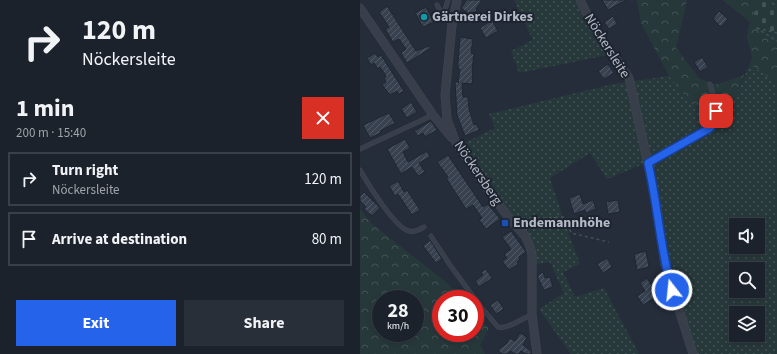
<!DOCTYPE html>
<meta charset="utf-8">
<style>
:root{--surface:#1c222c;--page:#292f38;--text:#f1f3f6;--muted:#a0a4a9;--line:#3a3f48;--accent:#2563eb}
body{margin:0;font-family:"Source Sans 3",sans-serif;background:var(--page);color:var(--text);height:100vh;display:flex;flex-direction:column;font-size:15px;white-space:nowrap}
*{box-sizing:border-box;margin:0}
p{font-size:13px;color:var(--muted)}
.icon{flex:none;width:22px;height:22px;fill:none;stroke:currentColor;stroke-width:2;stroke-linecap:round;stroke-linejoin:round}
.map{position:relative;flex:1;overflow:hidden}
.details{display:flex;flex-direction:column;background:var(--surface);width:360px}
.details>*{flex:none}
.hud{background:#1c222c;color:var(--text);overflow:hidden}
.buttons{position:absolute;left:369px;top:218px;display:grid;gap:8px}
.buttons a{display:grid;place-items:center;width:36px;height:36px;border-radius:0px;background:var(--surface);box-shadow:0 2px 6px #0003,0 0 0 1px var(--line);font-size:20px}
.speed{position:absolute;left:12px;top:290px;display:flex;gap:8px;font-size:20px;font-weight:700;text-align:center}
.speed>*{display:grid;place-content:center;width:52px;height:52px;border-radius:50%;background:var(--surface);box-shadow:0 2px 6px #0003,0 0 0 1px var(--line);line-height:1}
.speed small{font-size:10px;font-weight:400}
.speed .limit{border:6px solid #d22;background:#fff;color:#111}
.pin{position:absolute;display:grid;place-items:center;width:34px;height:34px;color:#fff;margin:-17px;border-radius:8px;box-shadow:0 2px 6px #0006}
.me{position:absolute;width:44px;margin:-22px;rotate:344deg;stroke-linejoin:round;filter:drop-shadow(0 0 3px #0008)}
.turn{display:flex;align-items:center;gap:14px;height:84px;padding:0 16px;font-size:18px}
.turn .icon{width:52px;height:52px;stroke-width:2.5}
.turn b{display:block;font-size:28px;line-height:34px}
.round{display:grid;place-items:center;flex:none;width:42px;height:42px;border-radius:0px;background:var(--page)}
.summary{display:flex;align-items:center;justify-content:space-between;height:68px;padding:0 16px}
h1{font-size:24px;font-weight:700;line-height:30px}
.primary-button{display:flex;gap:8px;margin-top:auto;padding:8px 16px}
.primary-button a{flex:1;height:46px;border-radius:0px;background:var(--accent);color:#fff;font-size:16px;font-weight:700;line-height:46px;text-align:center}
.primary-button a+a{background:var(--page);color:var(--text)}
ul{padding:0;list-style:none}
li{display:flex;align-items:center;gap:12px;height:54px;margin:0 8px 6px;padding:0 8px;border:2px solid var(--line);border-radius:0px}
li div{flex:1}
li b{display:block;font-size:15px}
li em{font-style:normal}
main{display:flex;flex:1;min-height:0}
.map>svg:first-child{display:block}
.grass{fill:url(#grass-dots);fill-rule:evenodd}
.forest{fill:url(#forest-crowns);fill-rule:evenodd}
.cemetery{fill:url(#cemetery-stones)}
.building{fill:url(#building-hatch);stroke:#1f2631}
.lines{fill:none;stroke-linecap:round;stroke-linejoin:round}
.service-casing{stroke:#414853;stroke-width:5}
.minor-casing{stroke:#414853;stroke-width:9}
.path{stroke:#3f5153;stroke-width:1.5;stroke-dasharray:3 3;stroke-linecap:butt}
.service{stroke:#383f4a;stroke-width:4}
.minor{stroke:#383f4a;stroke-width:8}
.route-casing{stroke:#184099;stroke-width:10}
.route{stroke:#2563eb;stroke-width:7}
.culture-dot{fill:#0f9aa8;stroke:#1d242f;stroke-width:1.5}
.transit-dot{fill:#1a4fb4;stroke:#1d242f;stroke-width:1.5}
.labels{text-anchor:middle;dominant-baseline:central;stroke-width:4;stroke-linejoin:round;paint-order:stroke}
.poi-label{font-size:14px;font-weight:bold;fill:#b4bac6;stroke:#1d242f;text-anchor:start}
.street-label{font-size:14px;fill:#b4bac6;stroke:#1d242f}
</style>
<main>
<section class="details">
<div class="hud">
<div class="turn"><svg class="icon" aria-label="right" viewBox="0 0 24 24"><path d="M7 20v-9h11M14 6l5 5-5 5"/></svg><div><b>120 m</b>Nöckersleite</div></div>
</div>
<div class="summary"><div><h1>1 min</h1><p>200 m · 15:40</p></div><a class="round" style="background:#d93025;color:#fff"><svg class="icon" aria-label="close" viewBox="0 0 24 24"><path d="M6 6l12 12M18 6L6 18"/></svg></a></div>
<ul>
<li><svg class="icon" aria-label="right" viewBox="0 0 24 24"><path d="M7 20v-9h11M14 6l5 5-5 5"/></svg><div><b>Turn right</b><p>Nöckersleite</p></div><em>120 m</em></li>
<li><svg class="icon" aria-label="arrive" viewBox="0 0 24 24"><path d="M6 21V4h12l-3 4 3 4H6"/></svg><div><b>Arrive at destination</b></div><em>80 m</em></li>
</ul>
<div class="primary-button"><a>Exit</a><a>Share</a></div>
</section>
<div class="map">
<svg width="417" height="354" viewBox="0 0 417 354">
<defs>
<pattern id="grass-dots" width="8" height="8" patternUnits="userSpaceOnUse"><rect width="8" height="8" fill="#27383b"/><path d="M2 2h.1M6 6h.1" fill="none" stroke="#445356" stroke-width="1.8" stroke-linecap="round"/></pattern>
<pattern id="forest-crowns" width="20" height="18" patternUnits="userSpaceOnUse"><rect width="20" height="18" fill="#27383b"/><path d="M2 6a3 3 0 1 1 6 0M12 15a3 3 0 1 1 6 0" fill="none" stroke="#445356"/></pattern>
<pattern id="cemetery-stones" width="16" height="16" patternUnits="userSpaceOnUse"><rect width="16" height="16" fill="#27383b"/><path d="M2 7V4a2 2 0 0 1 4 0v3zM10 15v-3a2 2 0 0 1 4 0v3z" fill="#445356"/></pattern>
<pattern id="building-hatch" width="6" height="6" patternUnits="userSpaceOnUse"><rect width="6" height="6" fill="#374150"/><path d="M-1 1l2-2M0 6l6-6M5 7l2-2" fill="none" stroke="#525a68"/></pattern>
</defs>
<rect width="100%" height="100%" fill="#252d3a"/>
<!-- grass -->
<path class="grass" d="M154 0H215L225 22 248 55 159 73 151 51 173 40Z
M390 64 417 83V354H335L299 248 286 163 247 179 230 153 190 178 203 218 220 264 203 272 215 297 244 288 279 354H211L179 309 204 293 190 262 176 264 174 242 156 220 102 144 135 128 129 114 253 84 309 76 350 126 375 98ZM376 225H398V247H376ZM376 269H398V291H376ZM376 313H398V335H376Z"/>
<!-- forest -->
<path class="forest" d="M277 0H327L316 48 339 78 355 85 384 75 375 98 350 126 309 76 281 23Z
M363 0H388L398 6 390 22 417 38V83L390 64 392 57 387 36 390 22Z
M0 209 12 224 87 283 102 299H81V333H115V313L129 328 120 345 125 354H0ZM21 299H55V333H21Z"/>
<!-- cemetery -->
<path class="cemetery" d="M388 0H417V38L390 22 398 6Z"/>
<!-- building -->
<path class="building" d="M107 0H122L116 9 117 11 109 14 101 8Z
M242 0H266L248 10Z
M27 6 56 51 69 46 71 48 47 63 41 53 46 49 39 39 33 42 25 29 29 27 19 12Z
M66 7 74 22 63 27 55 13Z
M359 11 368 19 361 27 353 19Z
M253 16 257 24 249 29 244 22Z
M132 20 138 31 126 38 120 28Z
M100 37 113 39 111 53 114 54 112 70 113 71 112 77H113L112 84 102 83 103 97H108L109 109 114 125 117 124 119 130 105 136 97 115 95 82H99H98L100 69H98V62Z
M15 53 18 57 21 55 44 91 39 94 37 91 30 95 22 85 26 82 24 78 26 76 20 67 18 69 14 63 11 65 7 58Z
M342 57 348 67 340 72 334 62Z
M248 64 254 73 244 79 238 71Z
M51 102 57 112 47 118 41 109Z
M29 113 35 123 20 131 21 133 10 138 3 125Z
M71 121 77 130 65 137 63 133 58 136 54 131Z
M45 139 50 148 43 152 48 162 67 151 70 157 59 163 65 172 58 176 52 167 41 174 27 149Z
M88 155 123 207 128 204 140 219 126 229 119 220 122 218 113 205 106 209 86 178 88 177 77 162Z
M38 181 44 192 47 190 60 210 52 215 38 194 35 196 29 186Z
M4 192 20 208 12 216 4 209 6 207 0 201V196Z
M220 194 223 204 233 200 236 209 226 213 225 210 214 214 209 198Z
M258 200 260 212 248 214 246 202Z
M151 231 166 252 159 257 160 259 157 262 158 264 149 270 142 261 147 258 144 254 151 249 142 237Z
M70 240 82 259 76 263 63 246Z
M286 251 289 267 277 270 274 254Z
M247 258 252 267 243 273 237 264Z
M126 269 132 278 119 287 115 281 123 275 121 272Z
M183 272 185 278 190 277 193 287 184 290 178 278V275Z
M287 278 298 296 283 305 277 296 285 291 280 283Z
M100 288 109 299H96L92 294Z
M138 300 144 309 136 314 130 305Z
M160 333 167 337 163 345 171 351V354H166L161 351 159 354H155L151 351 147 354H142L138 350 147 343 149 338 155 341Z"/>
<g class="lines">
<defs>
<path id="service" d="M77 5 83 16 92 25
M83 16 88 0
M0 149 73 115
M288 163 345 131 354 122 356 117V104L350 84
M0 170C8 184 35 228 49 231 54 233 60 229 64 227
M71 236 90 265 115 299
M115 300 138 327C147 330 162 318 172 315"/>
<path id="minor" d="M97 0 92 25 85 95 87 119 96 143 130 193 150 219 165 236 169 244 172 254V315L177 354
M220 0 233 26 269 78 295 196 305 265 333 354
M0 8 73 115 92 138"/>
</defs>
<!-- service casing -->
<use href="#service" class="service-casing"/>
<!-- minor casing -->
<use href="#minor" class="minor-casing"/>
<!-- path -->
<path class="path" d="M412 3 417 6
M396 28 417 41
M397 28 417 33
M159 219 206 217 211 233 249 242"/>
<!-- service -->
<use href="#service" class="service"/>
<!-- minor -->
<use href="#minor" class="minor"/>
</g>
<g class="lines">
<defs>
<path id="route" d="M312 290C300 249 298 206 288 163L350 128 354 122 356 111"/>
</defs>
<!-- route casing -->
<use href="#route" class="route-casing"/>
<!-- route -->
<use href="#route" class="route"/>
</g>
<!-- markers -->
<circle class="culture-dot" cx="64" cy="17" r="4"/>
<rect class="transit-dot" x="141" y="219" width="8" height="8" rx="2"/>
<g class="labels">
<!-- poi labels -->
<g class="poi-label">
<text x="72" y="17">Gärtnerei Dirkes</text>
<text x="153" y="223">Endemannhöhe</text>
</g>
<!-- street labels -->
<g class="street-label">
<text transform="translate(247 46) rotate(58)">Nöckersleite</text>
<text transform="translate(118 173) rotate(56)">Nöckersberg</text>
</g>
</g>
</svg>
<div class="buttons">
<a><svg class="icon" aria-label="sound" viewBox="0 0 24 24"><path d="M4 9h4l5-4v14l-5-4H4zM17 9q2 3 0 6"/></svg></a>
<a><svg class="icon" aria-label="search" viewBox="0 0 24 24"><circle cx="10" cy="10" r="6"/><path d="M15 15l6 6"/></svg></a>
<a><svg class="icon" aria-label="layers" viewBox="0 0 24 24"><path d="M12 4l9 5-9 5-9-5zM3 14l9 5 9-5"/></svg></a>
</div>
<div class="speed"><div>28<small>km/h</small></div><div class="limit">30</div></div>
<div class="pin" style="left:356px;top:111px;background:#d93025"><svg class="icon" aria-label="arrive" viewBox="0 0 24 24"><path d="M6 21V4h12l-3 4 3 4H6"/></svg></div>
<svg class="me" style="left:312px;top:290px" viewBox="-20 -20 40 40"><circle r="17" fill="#2563eb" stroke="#fff" stroke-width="3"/><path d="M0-11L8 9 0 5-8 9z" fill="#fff"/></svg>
</div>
</main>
